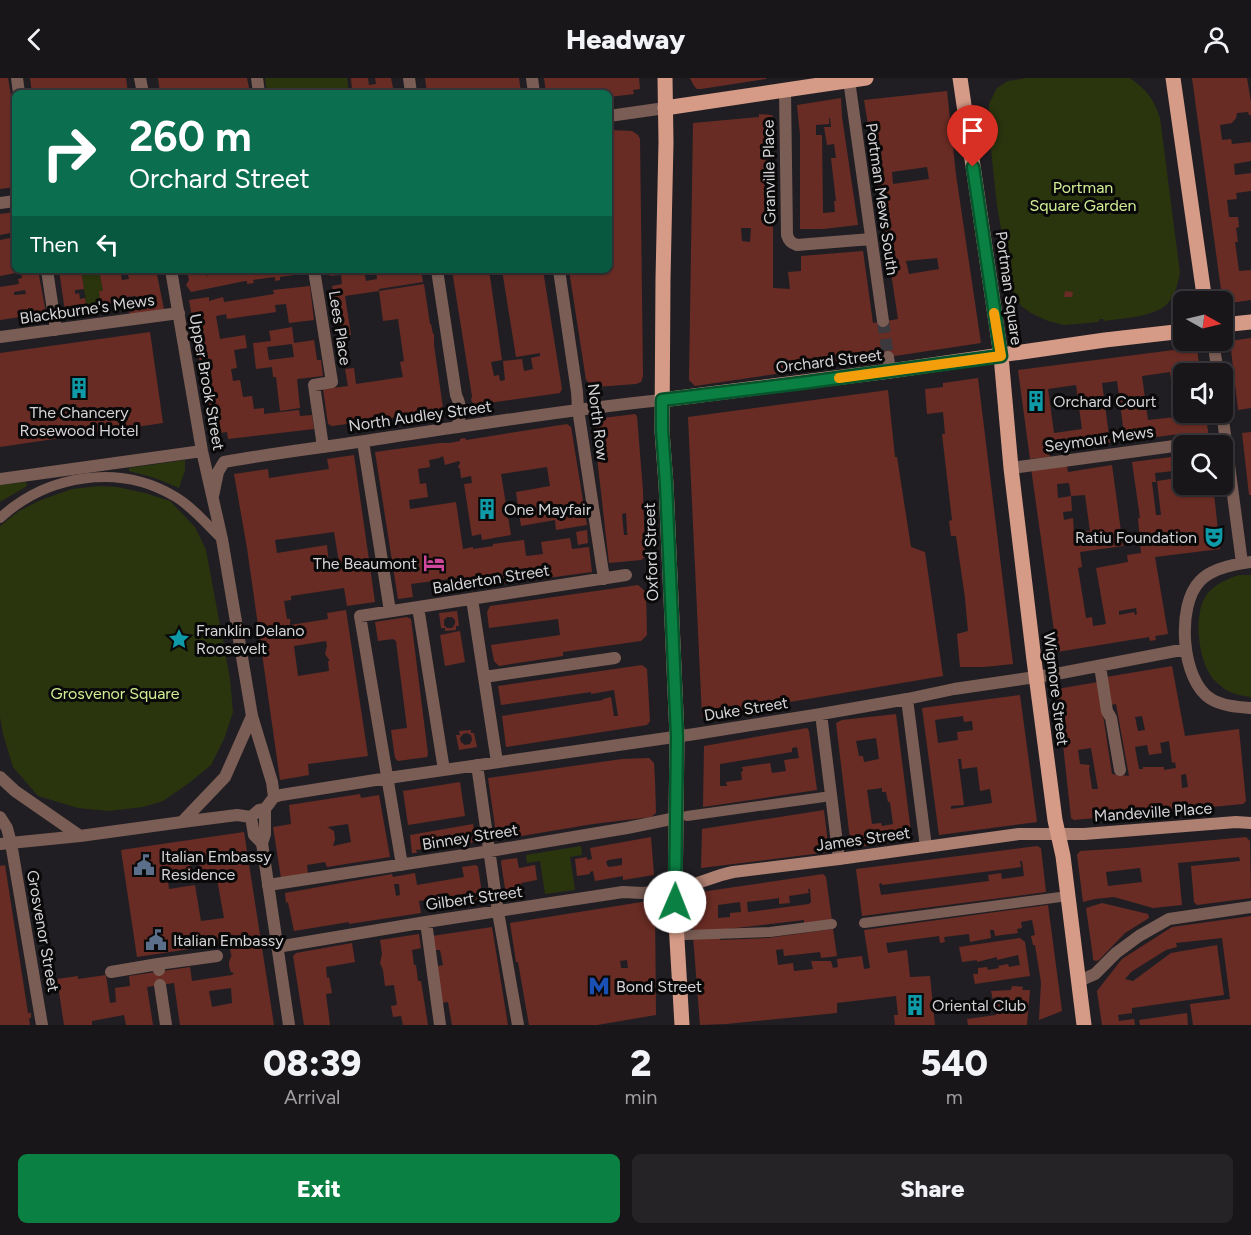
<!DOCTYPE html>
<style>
:root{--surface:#19161a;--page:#262327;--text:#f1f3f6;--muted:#9f9fa2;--line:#373539;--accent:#0b8043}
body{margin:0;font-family:Figtree,sans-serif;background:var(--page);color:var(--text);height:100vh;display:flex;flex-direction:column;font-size:22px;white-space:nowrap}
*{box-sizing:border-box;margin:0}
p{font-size:20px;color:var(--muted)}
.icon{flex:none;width:33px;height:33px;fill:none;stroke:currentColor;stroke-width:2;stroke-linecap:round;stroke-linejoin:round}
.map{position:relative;height:947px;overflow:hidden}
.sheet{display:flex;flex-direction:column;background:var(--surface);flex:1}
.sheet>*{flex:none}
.guide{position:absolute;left:12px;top:12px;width:600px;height:183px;border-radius:9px;box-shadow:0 2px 4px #0004,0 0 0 2px var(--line);background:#0b6e4f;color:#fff;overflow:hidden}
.needle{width:39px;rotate:98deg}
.controls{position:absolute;left:1173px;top:213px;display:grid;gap:12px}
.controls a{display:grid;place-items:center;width:60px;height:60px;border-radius:9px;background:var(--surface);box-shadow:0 2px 4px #0004,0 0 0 2px var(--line);font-size:30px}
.pin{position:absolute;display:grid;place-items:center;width:51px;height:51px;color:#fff;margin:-62px -26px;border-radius:50% 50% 50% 0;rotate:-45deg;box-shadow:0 0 6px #0007}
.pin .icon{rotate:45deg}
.me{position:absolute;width:66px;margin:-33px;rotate:1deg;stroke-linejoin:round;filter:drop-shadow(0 0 4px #0008)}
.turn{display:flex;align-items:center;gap:21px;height:126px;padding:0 18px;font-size:27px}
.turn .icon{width:78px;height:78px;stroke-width:2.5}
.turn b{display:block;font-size:42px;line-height:51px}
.then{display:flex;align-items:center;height:57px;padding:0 18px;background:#0003;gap:12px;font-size:22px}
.eta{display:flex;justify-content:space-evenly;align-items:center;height:102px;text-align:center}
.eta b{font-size:36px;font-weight:800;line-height:42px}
.cta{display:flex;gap:12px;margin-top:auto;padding:12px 18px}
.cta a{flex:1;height:69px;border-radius:9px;background:var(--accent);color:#fff;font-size:24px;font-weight:800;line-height:69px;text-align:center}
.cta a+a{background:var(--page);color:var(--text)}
header{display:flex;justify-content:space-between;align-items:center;height:78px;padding:0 18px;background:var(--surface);font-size:27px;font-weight:800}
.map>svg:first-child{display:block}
.green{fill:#2a350e}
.building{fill:#692c24;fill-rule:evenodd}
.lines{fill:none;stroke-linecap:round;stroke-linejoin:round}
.minor-tunnel{stroke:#3c393e;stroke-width:12;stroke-dasharray:12 6;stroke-linecap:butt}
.pedestrian{stroke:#7a5d54;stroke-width:10}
.minor{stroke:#7a5d54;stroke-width:12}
.tertiary{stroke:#7a5d54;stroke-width:12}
.secondary{stroke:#ae8071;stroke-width:12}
.primary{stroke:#d69b87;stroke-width:15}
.route-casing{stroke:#07532c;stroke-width:15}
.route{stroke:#0b8043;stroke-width:10}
.slow{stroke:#f59e0b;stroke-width:10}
.labels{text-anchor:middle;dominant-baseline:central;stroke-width:6;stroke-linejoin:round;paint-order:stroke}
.street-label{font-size:16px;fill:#d5d3d6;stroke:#0a090a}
.park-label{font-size:16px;fill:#d1ee94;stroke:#0a090a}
.poi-label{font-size:16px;fill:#d5d3d6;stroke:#0a090a;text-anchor:start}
</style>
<header><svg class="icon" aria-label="back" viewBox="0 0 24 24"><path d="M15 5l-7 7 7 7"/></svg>Headway<svg class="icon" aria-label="person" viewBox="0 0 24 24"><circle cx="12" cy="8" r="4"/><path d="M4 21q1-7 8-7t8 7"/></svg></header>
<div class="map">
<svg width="1251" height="947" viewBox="0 0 1251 947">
<rect width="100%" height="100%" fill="#211e23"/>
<!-- green -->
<path class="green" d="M265 0H347L349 15H267Z
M1027 0H1130C1147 13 1153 19 1160 40L1180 195C1178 205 1175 217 1168 225 1156 239 1122 240 1104 243L1103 241H1100L1098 244 1064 247 1048 243 1031 235 1021 228 1012 211 997 128 988 43 989 26 997 10 1008 3Z
M81 192H99L103 213 99 214 101 227 87 230Z
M185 382V392L179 410 155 400 129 393V390Z
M26 404 27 408 0 424V407Z
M99 408 117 409 145 415 170 423 195 449 206 472 230 601 233 634 224 661 211 687 189 705 163 723 143 729 109 733 78 730 38 718 13 689 3 656 0 639V448L19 433 41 422 72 411Z
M1239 497H1251V619C1241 618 1228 615 1221 608 1217 605 1213 601 1211 598 1198 579 1193 535 1207 516 1215 506 1227 501 1239 497Z
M581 768 582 777 570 779 575 812 545 816 540 783 527 785 526 777Z"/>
<!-- building -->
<path class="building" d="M0 0H8L15 41V109L0 111Z
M30 0H126L128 15H95V12L74 15H32Z
M158 0H247L250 15H160Z
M351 0H368L369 7 376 6 375 0H391L394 15 355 14 352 12Z
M425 0H519L521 15H427Z
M544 0H639L640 11 633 12 634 16 609 19V15H546Z
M690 0H766V1L701 11H697L694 8Z
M1192 0H1247L1251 24V37H1249L1248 34 1237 35 1236 40 1232 45 1220 47 1222 62 1231 61 1232 66 1251 64V83L1234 86 1235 97 1251 95V113L1236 115 1237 121 1227 122 1229 139H1238L1239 149 1236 150 1238 164H1235L1239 193 1251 192V222L1223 226Z
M947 13 956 97 981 265 695 308 689 302 693 45 759 39V36L772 37 773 39V210L790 211 788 194 801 193V178L863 173 873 245 898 241 878 109 864 22ZM927 89 929 101 893 106 892 94ZM741 150H751L750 164 742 163ZM937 180 939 191 909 196 906 183Z
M841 20 842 39 858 147 823 151H800V57L797 27ZM829 40H830L831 49H824L827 67 834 66 836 80H831L836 123H834L835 134 823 135 822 57H816V47L829 46Z
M609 52 632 53 638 57 640 61 643 298 641 304 636 306 596 309 592 308 586 302 569 192H609Z
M15 134V154L0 157V136Z
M15 159V192H38L46 235 0 242V209L19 206 18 201 22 200 21 194 0 198V162ZM25 212 26 216 14 217V214Z
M59 192H81L84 211 75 212V216L79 215 80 221 85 220 87 230 65 233Z
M99 192H120L122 202 129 201 127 192H156L164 231 130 237 127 224 136 222 135 218 126 219 127 223 101 227 99 213H103Z
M187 192H206L207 198 209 197V192H309V195L280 199V202L275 203V199L253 202 254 205 247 206V203H245L191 214 186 207 189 202Z
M329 192H364L366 203 377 201 376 192H421L423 204 379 211V213L345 218 351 257 341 258 332 208 342 206 341 197 330 198Z
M452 192H489L502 282 491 284 494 298 499 297 500 303 505 302 503 283 522 281 524 293 533 291 531 280 540 278V275L516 279 502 192H543L562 311 560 315 474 327 471 322 472 318Z
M424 206 430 246H431L433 256H434V267L443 330 442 333 332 348 328 346 323 311 348 308 345 291 354 290 356 306 403 299 400 284 404 283 398 241 383 243 379 213Z
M310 208 314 242 289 245 286 226 275 227 276 234 227 241 226 236 216 238 220 261 245 257 247 270 234 272 237 290 231 291 233 303 240 302 243 319 252 318 254 331 264 330V336L299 332 300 338 312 337 314 351 228 361 227 354 214 356 211 353 206 307 204 308 189 222 209 219V223L223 219 224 224 274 216 273 212Z
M1065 213 1073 214 1072 219H1064Z
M292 249 294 265 314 262 317 282H321L323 298 297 301 300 330 280 333 276 299H273L272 289 256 291 253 265 271 263 269 253ZM292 266 294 279 269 282 267 269Z
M150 254 163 345 0 369V275Z
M1251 260V330L1238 332 1230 263Z
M1197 269 1200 296H1184V334H1205L1209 359 1188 362 1187 355 1125 363 1117 303 1110 304 1102 305 1110 365 1049 373 1050 379 1030 381 1018 292ZM1170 294 1176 339 1148 342 1142 298ZM1076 307 1082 351 1054 355 1048 311Z
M978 300 1013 586 984 589H960L957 556 968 553 965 520 956 458H951L949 443 952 442 942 356H945L943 334 927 336 925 311 943 309V305Z
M888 312 895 379H897L911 469 925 474 943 598 702 639 688 339Z
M635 336 637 338 643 413 645 479 641 482 609 485 593 344 595 341ZM626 435 627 454 628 457H624L622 436Z
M567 346 571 349 587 447 556 452 555 442 521 448 516 414 550 408 547 389 501 396 511 457 482 462 481 456 472 458 464 406 472 405 471 398 461 400 460 391 458 389 460 385 459 383 445 387 443 378 439 380 429 382 430 389 418 391 420 406 426 405 428 419 409 422 410 431 456 424 463 471 473 469V471L493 468V466L524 462 526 478 543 476 541 464 570 460 572 471 589 469 592 494 466 511 464 499 411 506 413 519 398 521 375 374 440 365H449L460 363V361L465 360 466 362Z
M1251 354V417H1249L1242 355Z
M1184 372V391H1182L1180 373Z
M354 377 375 524 347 528 344 510 291 518V522L284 523 287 541H290V547L328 541 327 535 346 532 368 678 308 686 309 697 280 702 247 470 234 396 268 391 269 400 329 391 327 381ZM334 454 339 484 329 486 327 467 277 475 275 462ZM326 563 327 568 325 576 330 583H328L329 593 298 598 294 568Z
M1171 379 1173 393 1155 395 1156 404H1152L1156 437H1161L1157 403 1184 399V406H1213L1220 471 1155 479 1168 556 1155 558 1156 562 1150 563 1149 559 1057 574 1031 390 1067 388 1068 394 1112 387 1123 468 1080 474 1082 489 1078 490 1086 540 1092 539 1093 548 1106 546 1096 490 1128 484 1127 477 1141 475 1138 440H1140L1132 384ZM1069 405 1071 418 1058 420 1057 406ZM1085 417 1090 453 1074 455 1073 440 1064 442 1063 434 1072 433 1071 418ZM1136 530 1137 536 1135 537 1134 534 1119 537V533Z
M587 452 588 465 578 467 576 454Z
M638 507 646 514 647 557 641 563 563 574V578L499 588 494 583 491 567 560 557 558 541 489 550 487 534 490 528Z
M457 533 459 548H456V552L445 553V550H441L439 535ZM447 539H452L455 542V546L452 550H447L444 547V542Z
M407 539 411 541 428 676 427 679 398 683 395 680 391 652 407 650 396 563 393 561 378 563 375 544Z
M460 553 465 584 445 588 440 557Z
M642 587 647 591 650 643 647 647 506 669 502 638 603 622V621L611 619 614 638H618L614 612 591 616V614L501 627 498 608Z
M1172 588 1185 658 1239 651 1246 723 1243 726 1074 742 1071 740 1057 611 1098 604 1112 696 1129 698 1116 626 1111 627 1106 599ZM1142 638 1145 652 1138 653 1135 639ZM1169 663 1172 685 1175 684 1176 690 1164 692V689H1143V691H1139L1135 669 1147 667 1149 677 1162 675 1160 665ZM1091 670 1098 711H1092L1089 691 1090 687 1080 686 1078 672ZM1186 696 1188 709 1182 710 1181 697Z
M1020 617 1037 744 939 757 922 630ZM963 638 964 644 972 643 973 652 957 654 958 662 938 665 935 642ZM958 681H961L962 691 977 689 980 713 990 711 992 725 951 731V728L964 727Z
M896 636 912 762 851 770 836 645 842 642ZM876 660 879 681 864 684 863 678H859L856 663ZM882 710V714H886L888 724H890L893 746 882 748 881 745 872 746 867 712Z
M807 650 809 653 817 712 703 729 704 668ZM797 669 799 680 784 682 786 693 772 695 770 685 742 689 743 693 741 694 742 702 726 704 727 708H720V686L792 674V670Z
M471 652V655H474L477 669 459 672 456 657H460L459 653ZM467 655 471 657 472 662 470 666 465 667 461 664 460 660 463 656Z
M649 680 654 685 655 702 656 735 651 739 593 746 497 762 488 700 622 681Z
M460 704 465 738 408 747 403 713Z
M360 716 361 720 379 717 390 779 327 789 325 784 307 787 308 796 281 800 273 749 291 746 289 727ZM348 746 351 764 333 768 335 761 334 753 327 749Z
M824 732 829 774 701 790 702 751Z
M473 746 476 764 469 765V763L455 766 456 768 449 769V767L438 769 439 771 431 772 430 770 416 772 417 775H412L410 757Z
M244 754 274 947H180L174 905 147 909 153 947H126L124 937 92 943V947H64L57 901 78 898V901L106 897 110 925 116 924 115 910 130 908 129 898 190 889 192 903 232 897 234 895 231 894 229 888V884L232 876 231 877 229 865 137 879 121 772ZM199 785 201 800 217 797 216 794 228 792 229 799 217 801 224 840 201 843 195 807 169 811 168 802 192 799 190 786ZM231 910 232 925 212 929 209 913Z
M651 759 654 797 623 802V798L595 803 593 793 590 794V796L577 798 575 781 587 779V782L592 781 590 770ZM622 780V787L609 789 607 787 606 784 608 782Z
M1246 759 1250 763 1251 820 1197 827 1194 824 1191 788 1240 783 1239 779 1178 785 1182 827 1153 830 1114 819 1095 821 1083 824 1077 777 1080 773 1127 770ZM1140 790 1142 804 1108 808 1106 794Z
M1037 768 1041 770 1046 814 862 838 856 791ZM1020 783H1022L1024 798 1002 801 1001 795 988 797 989 803 881 817 879 806 882 805V807L1021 789Z
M517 780 519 790 535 787 537 802 521 805 523 817 508 819 506 817 501 784 502 782Z
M5 787 28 935H31V940H29L30 947H0V788Z
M476 787 478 789 483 822 482 824 467 827 465 816 419 823 421 835 349 846V844L294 853 288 824 286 825 285 815 392 796 393 799 415 795 417 807 464 799 462 789ZM394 806H399L400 817 396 818Z
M823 796 826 799 832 843 804 847V842L693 855 692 820 694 815ZM808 811H810L811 824 809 826 748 834 747 824 779 820V826L790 825 789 818 809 815ZM740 824 741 834 730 835V839L718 840V827Z
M648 823 653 824 655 829 656 937 597 947H529L518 884H516L510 845ZM627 882 628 890H621L620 883Z
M1102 825 1148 836 1149 840 1125 855 1099 882 1096 883 1093 882V879L1086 830Z
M1048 827 1062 933 1039 942 1041 904 1035 867H1033L1031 858 1035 857 1032 842 1021 844 1022 850 1017 851 1018 855 995 858 994 852H990L991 860 970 864 969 856 944 859 945 864 940 865 939 858 886 865 888 875 907 872 910 899 930 898 935 947H895L894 937H898L896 918 837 925V935L726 946 700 947 693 858 720 857V862L768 860 833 851 837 878 821 880 820 874 784 878 783 871 776 872 778 887 793 885 794 893 813 891 811 883H831L833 890 838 889 837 881 862 878 864 891 870 890 864 852Z
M1251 838V947H1193L1190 926 1230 921 1222 860 1176 865 1177 869 1166 872 1131 894 1125 901 1133 903 1171 875 1217 867 1224 917 1132 930V935L1118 937 1119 943 1134 941 1135 947H1102L1097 913 1122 881 1172 849Z
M492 849 508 947H452L448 924 441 925 435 889 443 887 440 872H434L432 858Z
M419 856 421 870 412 872 414 887H416L418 903H421L428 947H403L401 938 393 939 391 928 397 927 394 907 385 908 383 892 380 885 382 876 380 862Z
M1020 860 1025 864 1030 898 975 906 973 896H978V890L987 889 988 892 999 890 998 888 1008 886 1009 889 1020 887 1018 877 997 882V879L977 884V882L962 884 959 869Z
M352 865 355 884 326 889 327 900 329 899 332 915 326 916 330 947H304L293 878 296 875Z
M1012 908 1023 909 1022 912H1030L1027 947H968L967 941 996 937 991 913 1011 912Z
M1187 935 1188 947H1140L1139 942Z"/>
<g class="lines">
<!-- minor-tunnel -->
<path class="minor-tunnel" d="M883 243 888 279"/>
<!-- pedestrian -->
<path class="pedestrian" d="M0 440C47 397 118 385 174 418 192 428 207 447 222 461
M687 738 824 719
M864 845 1068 818
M686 857 770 854 832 846"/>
<!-- minor -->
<path class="minor" d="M17 0 19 15
M257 0 259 15
M409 0 411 15
M532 0 534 15
M849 2 883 243
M785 13 787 157C789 163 791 165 797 167L871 161
M47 192 56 252
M314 192 332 304 314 307 323 369
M437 192 456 317C462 330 461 336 457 349
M559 192 577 314 578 331 604 501
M0 259 179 235
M1213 262 1218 296
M888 279 890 293
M1222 334 1242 485
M363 364 390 533
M1011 390 1226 361
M1251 484C1235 486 1211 491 1200 503 1176 527 1181 603 1211 621 1222 628 1238 629 1251 630
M472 521 497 684
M418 529 444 692
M1100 588 1107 633 1111 640 1120 692
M484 599 615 580
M907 621 926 769
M821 636 839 781
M252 638 272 704 274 719
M477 687 498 834 518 947
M251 739 259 732 265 731 274 719 281 717 388 700 695 656 821 636 907 621 954 611 1056 596 1186 571
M251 739 254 757 262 765 265 756V731
M182 744 237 737 251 739
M402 787 360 538 626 497
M268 807 484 774 627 750 676 740
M426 844 440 947
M277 869 426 844 623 814 643 815 675 811
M158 886 217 878
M111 894 158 886 159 892
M1079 903 1095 896 1116 875 1139 858 1169 841 1251 829
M160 907 166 947"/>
<!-- tertiary -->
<path class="tertiary" d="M140 0 143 15
M609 38 665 30
M0 125 15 123
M0 401 202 373
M213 418 218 394 224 384C279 374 335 368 391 359 481 346 571 331 662 322
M0 699 15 713 80 758
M0 739 7 750 11 765 42 947
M262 765 289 947
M0 766 80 758 182 744 225 699 252 638 222 461 202 373 171 192"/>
<!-- secondary -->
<path class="secondary" d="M675 811C695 808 713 798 733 794L839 781 1019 756H1084L1236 744 1251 745"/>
<!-- primary -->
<path class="primary" d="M665 0 666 64 663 201 662 353 666 406 677 658 675 827 682 947
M960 0 1001 278 1011 390 1034 582 1055 742 1063 778 1084 947
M1173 0 1205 224
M665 30 866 0
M1222 247 1251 244
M662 322 890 293 1105 262 1184 253"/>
</g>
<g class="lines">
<defs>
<path id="route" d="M675 824 677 658 666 406 662 352V322L801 305 1001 278 973 89"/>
</defs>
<!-- route casing -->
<use href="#route" class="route-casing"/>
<!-- route -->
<use href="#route" class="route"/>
<!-- slow -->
<path class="slow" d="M839 300 1001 278 994 235"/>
</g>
<!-- icons -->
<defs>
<symbol id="building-bare" viewBox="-9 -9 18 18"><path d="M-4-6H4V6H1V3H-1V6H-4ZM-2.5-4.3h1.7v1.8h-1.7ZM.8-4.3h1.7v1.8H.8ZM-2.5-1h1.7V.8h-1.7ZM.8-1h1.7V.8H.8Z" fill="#0f9aa8" stroke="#0a090a" stroke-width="2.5" paint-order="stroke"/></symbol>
<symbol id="theatre-bare" viewBox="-9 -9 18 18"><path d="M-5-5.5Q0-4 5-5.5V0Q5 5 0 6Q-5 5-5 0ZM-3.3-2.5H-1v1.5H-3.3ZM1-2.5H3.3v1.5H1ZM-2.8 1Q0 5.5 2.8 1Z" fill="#0f9aa8" stroke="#0a090a" stroke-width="2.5" paint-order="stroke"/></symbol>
<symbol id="hotel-bare" viewBox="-9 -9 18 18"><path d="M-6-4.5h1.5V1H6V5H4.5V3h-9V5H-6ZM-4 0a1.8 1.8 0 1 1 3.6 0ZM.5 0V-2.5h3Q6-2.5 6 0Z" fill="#d1479c" stroke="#0a090a" stroke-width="2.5" paint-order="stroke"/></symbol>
<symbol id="sight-bare" viewBox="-9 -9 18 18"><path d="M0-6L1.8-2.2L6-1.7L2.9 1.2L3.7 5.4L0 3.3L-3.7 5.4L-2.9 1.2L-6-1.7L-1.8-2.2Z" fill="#0f9aa8" stroke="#0a090a" stroke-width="2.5" paint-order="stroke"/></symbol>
<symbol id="civic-bare" viewBox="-9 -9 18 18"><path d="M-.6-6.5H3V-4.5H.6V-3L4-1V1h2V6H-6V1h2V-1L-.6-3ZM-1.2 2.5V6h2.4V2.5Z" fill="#5c6f8a" stroke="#0a090a" stroke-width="2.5" paint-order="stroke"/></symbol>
<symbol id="metro-bare" viewBox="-9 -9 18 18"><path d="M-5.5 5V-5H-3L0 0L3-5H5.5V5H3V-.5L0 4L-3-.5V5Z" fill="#1a4fb4" stroke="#0a090a" stroke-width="2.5" paint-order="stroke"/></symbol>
</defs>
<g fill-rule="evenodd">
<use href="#building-bare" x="64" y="295" width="30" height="30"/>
<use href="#building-bare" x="1021" y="308" width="30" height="30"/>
<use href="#building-bare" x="472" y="416" width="30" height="30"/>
<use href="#theatre-bare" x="1199" y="444" width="30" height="30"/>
<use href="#hotel-bare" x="419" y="470" width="30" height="30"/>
<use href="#sight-bare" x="164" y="546" width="30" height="30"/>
<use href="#civic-bare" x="129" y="772" width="30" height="30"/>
<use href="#civic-bare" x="141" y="847" width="30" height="30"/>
<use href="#metro-bare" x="584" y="893" width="30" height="30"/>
<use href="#building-bare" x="900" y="912" width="30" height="30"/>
</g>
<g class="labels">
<!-- street labels -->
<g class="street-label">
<text transform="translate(769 94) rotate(-91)">Granville Place</text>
<text transform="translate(882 121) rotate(82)">Portman Mews South</text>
<text transform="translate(1009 210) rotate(82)">Portman Square</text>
<text transform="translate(87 231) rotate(-8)">Blackburne's Mews</text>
<text transform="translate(340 250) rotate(81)">Lees Place</text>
<text transform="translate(829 283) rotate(-7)">Orchard Street</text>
<text transform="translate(207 304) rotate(80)">Upper Brook Street</text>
<text transform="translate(420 338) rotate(-8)">North Audley Street</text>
<text transform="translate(598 344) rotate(83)">North Row</text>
<text transform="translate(1099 361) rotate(-8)">Seymour Mews</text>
<text transform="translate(651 474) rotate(-92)">Oxford Street</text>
<text transform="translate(491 501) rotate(-9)">Balderton Street</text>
<text transform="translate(1056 611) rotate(83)">Wigmore Street</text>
<text transform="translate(746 631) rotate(-9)">Duke Street</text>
<text transform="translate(1153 734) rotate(-4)">Mandeville Place</text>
<text transform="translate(470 759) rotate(-9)">Binney Street</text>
<text transform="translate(863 761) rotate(-8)">James Street</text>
<text transform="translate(474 820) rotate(-8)">Gilbert Street</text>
<text transform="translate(43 853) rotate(80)">Grosvenor Street</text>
</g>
<!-- park labels -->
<g class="park-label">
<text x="1083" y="109">Portman<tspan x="1083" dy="18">Square Garden</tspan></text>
<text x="115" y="615">Grosvenor Square</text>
</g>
<!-- poi labels -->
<g class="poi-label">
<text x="1053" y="323">Orchard Court</text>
<text x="79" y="334" text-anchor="middle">The Chancery<tspan x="79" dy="18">Rosewood Hotel</tspan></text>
<text x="504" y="431">One Mayfair</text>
<text x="1197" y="459" text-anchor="end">Ratiu Foundation</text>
<text x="417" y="485" text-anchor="end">The Beaumont</text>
<text x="196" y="552">Franklin Delano<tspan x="196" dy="18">Roosevelt</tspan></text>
<text x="161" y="778">Italian Embassy<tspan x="161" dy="18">Residence</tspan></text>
<text x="173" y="862">Italian Embassy</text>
<text x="616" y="908">Bond Street</text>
<text x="932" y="927">Oriental Club</text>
</g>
</g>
</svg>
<div class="controls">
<a><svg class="needle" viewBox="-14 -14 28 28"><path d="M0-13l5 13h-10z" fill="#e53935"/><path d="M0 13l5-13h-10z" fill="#9f9fa2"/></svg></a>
<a><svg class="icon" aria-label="sound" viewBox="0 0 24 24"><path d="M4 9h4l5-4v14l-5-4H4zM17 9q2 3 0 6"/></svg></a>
<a><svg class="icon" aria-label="search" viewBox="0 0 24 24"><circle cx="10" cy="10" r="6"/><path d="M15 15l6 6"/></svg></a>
</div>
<div class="pin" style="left:973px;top:89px;background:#d93025"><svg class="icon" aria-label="arrive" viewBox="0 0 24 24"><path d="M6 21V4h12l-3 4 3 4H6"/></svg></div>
<svg class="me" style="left:675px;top:824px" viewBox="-20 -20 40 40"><circle r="19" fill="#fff"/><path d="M0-13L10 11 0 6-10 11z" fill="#0b8043"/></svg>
<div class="guide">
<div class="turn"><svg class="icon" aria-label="right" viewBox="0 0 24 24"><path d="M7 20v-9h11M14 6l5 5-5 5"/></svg><div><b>260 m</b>Orchard Street</div></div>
<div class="then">Then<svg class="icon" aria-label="left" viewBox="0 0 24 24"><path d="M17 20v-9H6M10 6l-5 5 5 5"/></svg></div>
</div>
</div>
<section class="sheet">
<div class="eta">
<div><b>08:39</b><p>Arrival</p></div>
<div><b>2</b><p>min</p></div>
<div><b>540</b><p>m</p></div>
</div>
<div class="cta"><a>Exit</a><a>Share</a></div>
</section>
